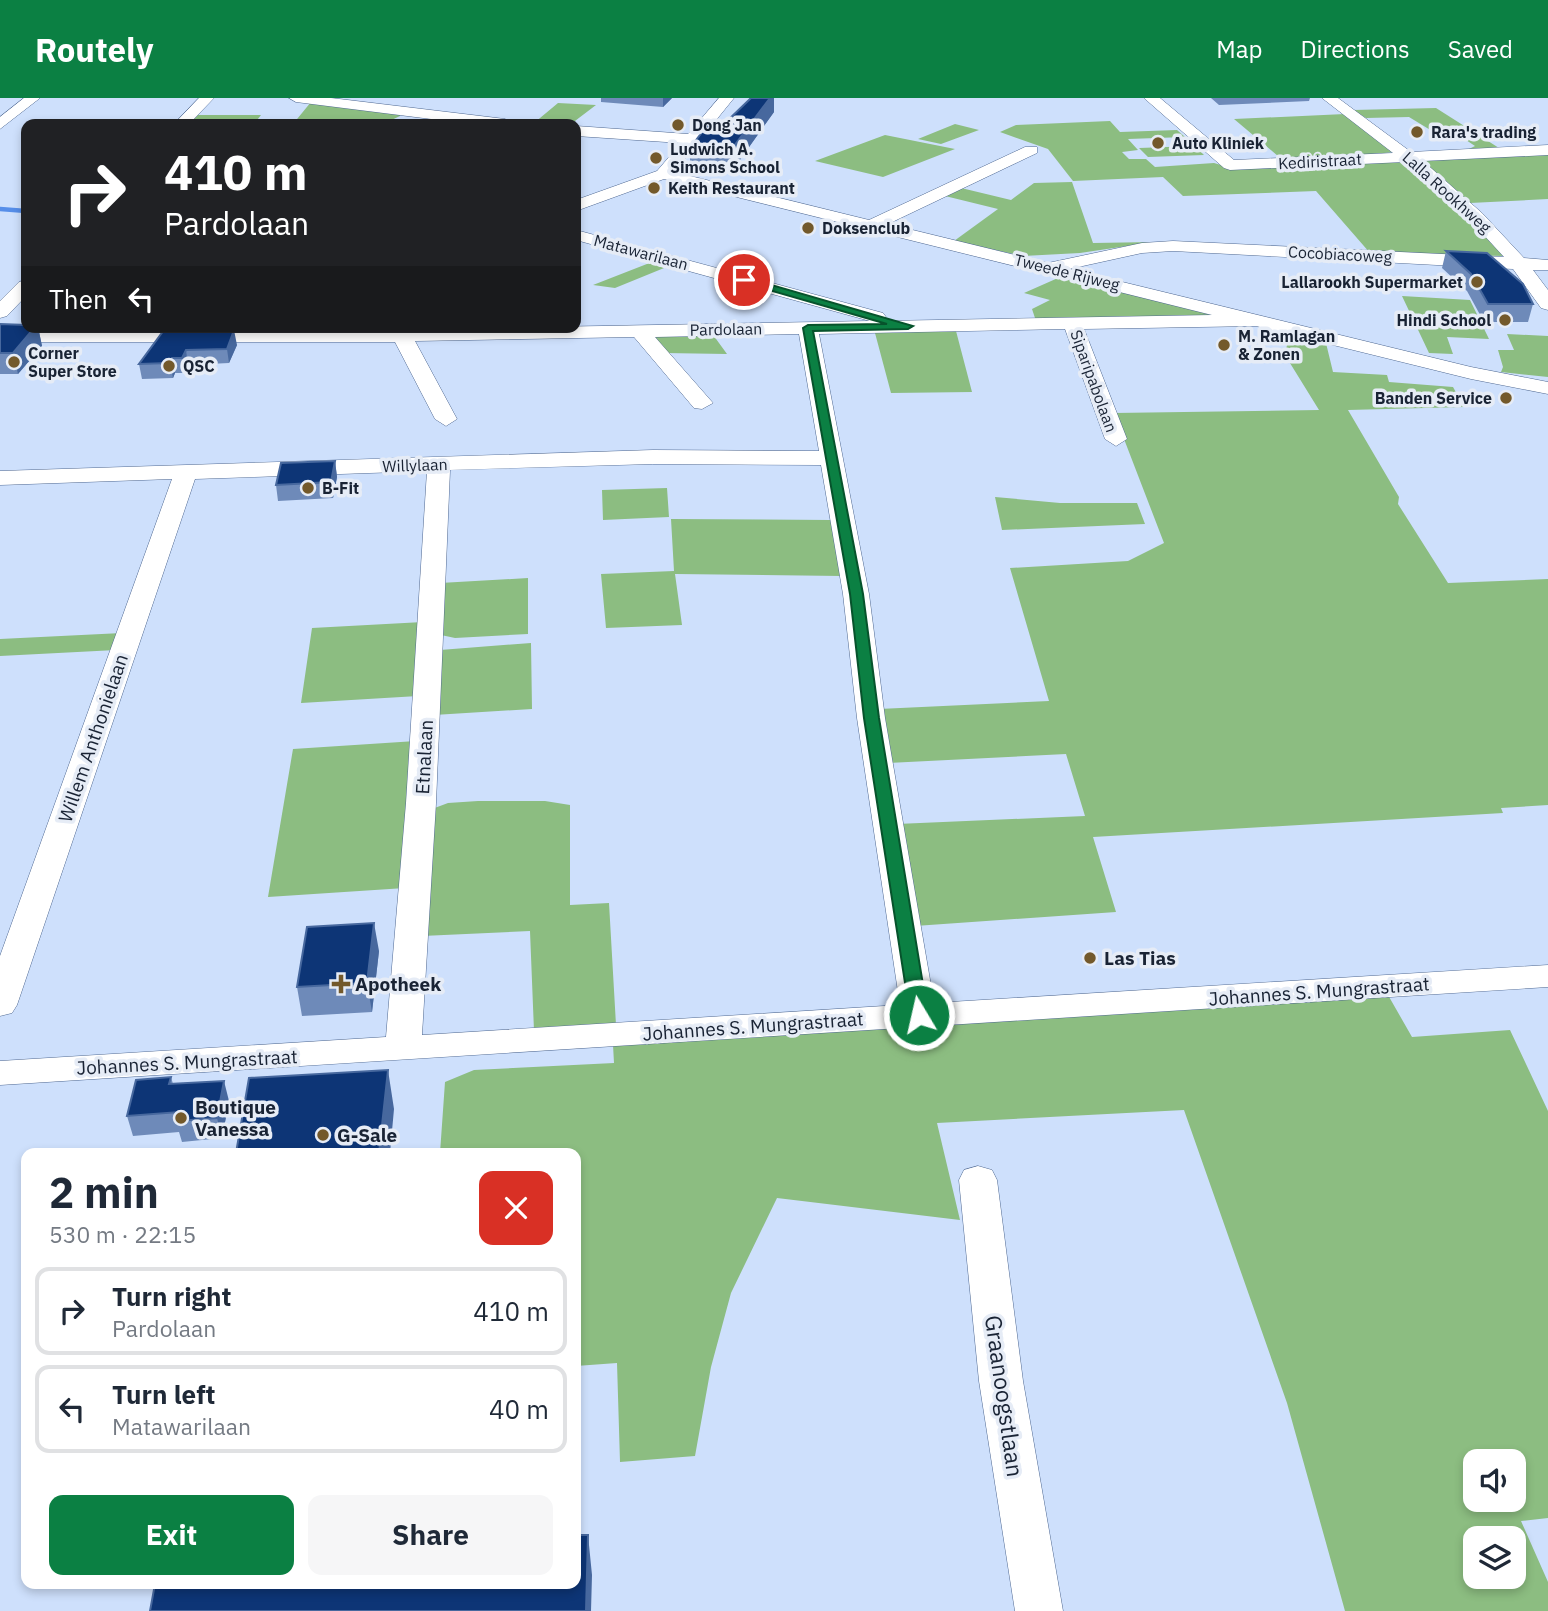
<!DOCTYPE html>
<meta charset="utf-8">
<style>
:root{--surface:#fff;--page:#f6f6f7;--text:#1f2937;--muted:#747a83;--line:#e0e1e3;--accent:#0b8043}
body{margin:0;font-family:"IBM Plex Sans",sans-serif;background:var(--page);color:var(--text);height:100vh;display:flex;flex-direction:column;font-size:26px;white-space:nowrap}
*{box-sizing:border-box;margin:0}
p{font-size:23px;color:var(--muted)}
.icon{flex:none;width:38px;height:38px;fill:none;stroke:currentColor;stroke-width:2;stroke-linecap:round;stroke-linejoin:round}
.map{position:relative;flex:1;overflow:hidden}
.details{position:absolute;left:21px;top:1050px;width:560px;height:441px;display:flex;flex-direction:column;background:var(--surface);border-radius:14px;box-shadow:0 4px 10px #0003}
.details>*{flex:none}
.top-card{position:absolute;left:21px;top:21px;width:560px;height:214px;border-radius:14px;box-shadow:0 4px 10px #0003;background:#202124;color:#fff;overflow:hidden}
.buttons{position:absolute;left:1463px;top:1351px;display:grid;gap:14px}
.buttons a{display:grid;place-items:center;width:63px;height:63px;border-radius:14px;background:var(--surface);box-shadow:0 4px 10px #0003;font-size:35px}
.pin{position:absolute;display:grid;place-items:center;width:60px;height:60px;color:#fff;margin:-30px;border:4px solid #fff;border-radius:50%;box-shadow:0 2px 7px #0007}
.me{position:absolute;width:77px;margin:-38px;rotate:351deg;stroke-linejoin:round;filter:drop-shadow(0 0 5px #0008)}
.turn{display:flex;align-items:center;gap:24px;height:147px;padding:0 28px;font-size:32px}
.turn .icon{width:91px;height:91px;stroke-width:2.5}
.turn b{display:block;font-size:49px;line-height:60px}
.then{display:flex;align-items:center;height:66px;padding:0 28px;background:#0003;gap:14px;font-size:26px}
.round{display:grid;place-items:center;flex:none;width:74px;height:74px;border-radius:14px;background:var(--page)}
.overview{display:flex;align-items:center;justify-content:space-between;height:119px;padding:0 28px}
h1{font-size:42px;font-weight:700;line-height:52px}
.primary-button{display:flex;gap:14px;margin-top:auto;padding:14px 28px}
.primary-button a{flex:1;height:80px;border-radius:14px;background:var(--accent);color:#fff;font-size:28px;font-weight:700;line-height:80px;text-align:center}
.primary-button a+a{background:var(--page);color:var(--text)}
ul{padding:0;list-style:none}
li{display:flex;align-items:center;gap:21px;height:88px;margin:0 14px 10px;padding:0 14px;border:4px solid var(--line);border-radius:14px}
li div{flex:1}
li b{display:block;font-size:26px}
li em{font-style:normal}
header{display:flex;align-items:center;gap:42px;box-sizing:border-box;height:98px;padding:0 35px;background:var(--accent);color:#fff}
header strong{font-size:33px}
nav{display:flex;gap:38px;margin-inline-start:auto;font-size:24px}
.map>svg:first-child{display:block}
.green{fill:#8cbd81;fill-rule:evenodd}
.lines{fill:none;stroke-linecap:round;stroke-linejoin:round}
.stream{stroke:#568ee9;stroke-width:4.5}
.minor-casing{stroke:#4f6891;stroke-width:1}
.minor{fill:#fff;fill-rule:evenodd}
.wall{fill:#6e8ab9}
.shaded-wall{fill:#47689e}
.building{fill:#0d3576;stroke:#47689e;stroke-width:2}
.route{fill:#0b8043;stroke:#07532c;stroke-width:2}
.poi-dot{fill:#73592b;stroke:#e6ecf6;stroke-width:2.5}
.labels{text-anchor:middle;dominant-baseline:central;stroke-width:7;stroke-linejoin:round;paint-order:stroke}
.far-poi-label{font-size:16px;font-weight:bold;fill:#192334;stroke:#e6ecf6;text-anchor:start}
.far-street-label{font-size:16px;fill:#192334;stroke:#e6ecf6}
.street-label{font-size:19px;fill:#192334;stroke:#e6ecf6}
.poi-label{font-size:19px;font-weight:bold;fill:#192334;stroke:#e6ecf6;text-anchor:start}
.near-street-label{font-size:23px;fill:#192334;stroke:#e6ecf6}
</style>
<header>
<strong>Routely</strong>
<nav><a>Map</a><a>Directions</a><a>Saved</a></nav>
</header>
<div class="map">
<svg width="1548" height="1513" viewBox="0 0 1548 1513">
<rect width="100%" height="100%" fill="#cee0fc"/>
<!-- green -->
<path class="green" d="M311 4 400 15V18L383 26H293Z
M558 5 596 7 571 26 534 25Z
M1436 10 1499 50 1467 52 1475 48 1451 32 1432 33 1409 19 1366 20 1353 12Z
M1345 16 1395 54 1285 64 1234 21Z
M198 17H261L254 26H189Z
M1110 23 1120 34 1177 32 1185 39 1128 41 1138 52 1122 54 1129 61H1146L1155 69 1214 65 1228 69 1405 62 1434 84 1504 158 1370 155 1316 93 1183 98 1163 79 1073 83 1048 51 1000 34 1016 27Z
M955 26 979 32 941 46 918 41Z
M885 37 955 51 883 79 815 63Z
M1195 48 1204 57 1148 59 1139 50Z
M1548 53V101L1470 105 1419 60Z
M1072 84 1093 145 1154 144 1080 155 1023 158 954 143 998 111 941 97 957 89 1011 102 1034 85Z
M652 164 669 168 615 190 593 187Z
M1067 176 1218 218 1036 223 1032 211 1050 202 1024 195Z
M1402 198 1470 202 1489 241 1447 239 1453 256 1429 255Z
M1290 232 1325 241 1333 274 1387 277 1389 284 1453 289 1464 309 1348 312 1399 399 1398 406 1448 485 1548 481V707L1501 710 1503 715 1093 739 1116 814 915 828 897 726 1085 718 1066 656 888 665 879 611 1049 603 1010 470 1128 463 1164 445 1114 315 1319 312 1285 257Z
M956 233 972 294 891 295 875 235Z
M711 234 727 256 664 255 649 235Z
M1507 236 1548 238V279L1501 274 1503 269 1498 252H1514Z
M667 390 669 419 603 422 602 392Z
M995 399 1060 405H1137L1145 426 1002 432Z
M671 421 831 422 842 478 675 476 682 527 606 530 601 476 674 473Z
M528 480V536L455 540 441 537 440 485Z
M423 524 418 598 301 605 312 530Z
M122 535 116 552 0 558V541Z
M531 545 532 611 434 617 440 552Z
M416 643 405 790 268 799 293 651Z
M478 703H545L570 707V807L609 805 616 927 534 933 530 833 422 838 432 711 448 705Z
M1388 897 1412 939 1510 932 1548 1013V1420L1521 1423 1548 1484V1513H1345L1287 1305 1184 1012 937 1025 960 1122 777 1100 731 1195 711 1269 695 1358 620 1364 617 1265 576 1268V1055H440L445 984 474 972 614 965 613 947ZM1475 1363H1514V1402H1475ZM1475 1440H1514V1479H1475Z"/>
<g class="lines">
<!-- stream -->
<path class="stream" d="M0 111 26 113"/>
<defs>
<path id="minor" d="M24 0H40L0 31V19Z
M199 0H214L189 26H174Z
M289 0H331L505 21 513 26H471L296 4Z
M719 0H734L674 74 869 122 1025 49H1037V55L888 126 1048 165 1142 145 1173 143 1504 159 1470 122 1404 64 1230 72 1224 70 1144 0H1160L1234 62 1393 55 1322 0H1338L1411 54 1548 47V57L1423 63 1482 115 1524 160 1548 162V172H1533L1548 192V212L1541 210 1513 171 1173 153 1142 155 1069 171 1471 269 1548 284V296L1471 281 1256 228 1084 231 1127 341 1116 348 1105 341 1065 231 819 236 869 496 885 620 934 905 1548 867V889L0 987V963L386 939 406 705 427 373 195 381 17 907 12 915 0 918V858L172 381 0 387V373L653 352 819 353 799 236 655 239 713 305 702 311 694 310 634 239 415 243 457 321 446 328 435 321 395 244H0V232L278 234 870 223 576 142V132L883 215 886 219 883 223 1212 217 664 81 576 113V102L657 73 681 45 576 38V28L688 36ZM653 366 821 367 843 496 857 620 900 907 422 937 436 705 450 372Z
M26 182V198L7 218 0 220V203L19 184Z
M978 1068 992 1072 997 1082 1023 1283 1063 1513H1015L979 1283 959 1082 964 1072Z"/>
</defs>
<!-- minor casing -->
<use href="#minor" class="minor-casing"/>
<!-- minor -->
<use href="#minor" class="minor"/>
</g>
<!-- wall -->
<path class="wall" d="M601 0H672L663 9 601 4Z
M774 0V14L732 73 690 71V50L724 26Z
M1211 0H1310L1309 3 1219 7Z
M1446 153 1533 206 1528 224H1484L1467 193 1442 170Z
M0 226 26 229H38L42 248 18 276H0Z
M217 229H243V231L220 230Z
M164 232 237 247 229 265 188 267 184 275H175L173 280 142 281 139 266Z
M335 363 337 379 333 400 278 403 276 387Z
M379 853 372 914 302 918 297 889Z
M171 979 173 986 229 1003 222 1040 182 1044 179 1034 133 1038 127 1018Z"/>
<!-- shaded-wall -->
<path class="shaded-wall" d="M663 0H672L663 9Z
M770 0H774V14L732 73 731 52Z
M35 229H38L42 248 18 276 13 255Z
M234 232 237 247 229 265 227 251Z
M186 252 188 267 184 275 182 260Z
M172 260 175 275 173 280 170 265Z
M335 363 337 379 333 400 331 384Z
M374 825 379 853 372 914 367 885Z
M388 972 394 1011 390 1055H379Z
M224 983 229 1003 222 1040 217 1020Z
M588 1437 592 1477 591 1513H586Z"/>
<!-- building -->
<path class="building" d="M751 0H770L731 52 690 50 709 25 724 26Z
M1446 153 1487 155 1523 186 1533 206H1488L1471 176Z
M0 226 26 227V229H35L13 255H0Z
M164 232H234L227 251 186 252 182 260H172L170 265 139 266Z
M335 363 331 384 276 387 281 365Z
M374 825 367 885 297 889 307 829Z
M388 972 379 1055H236L249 980Z
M171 979 169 986 224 983 217 1020 177 1023 179 1014 127 1018 136 982Z
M576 1437H588L586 1513H150L155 1486H576Z"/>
<!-- route -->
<path class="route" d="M744 179 913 228 908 231 813 233 863 496 879 620 928 917 919 923 910 917 864 620 850 496 803 230 808 227 887 226 741 184Z"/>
<!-- markers -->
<g class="poi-dot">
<circle cx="678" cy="27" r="7"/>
<circle cx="1417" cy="34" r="7"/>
<circle cx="1158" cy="45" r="7"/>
<circle cx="656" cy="60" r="7"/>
<circle cx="654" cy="90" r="7"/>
<circle cx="808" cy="130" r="7"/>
<circle cx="1477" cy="184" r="7"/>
<circle cx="1505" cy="222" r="7"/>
<circle cx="1224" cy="247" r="7"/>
<circle cx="14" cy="264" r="7"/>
<circle cx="169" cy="268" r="7"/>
<circle cx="1506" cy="300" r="7"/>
<circle cx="308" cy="390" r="7"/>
<circle cx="1090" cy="860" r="7"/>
<path d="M337.5 875.5h7v7h7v7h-7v7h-7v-7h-7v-7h7z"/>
<circle cx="181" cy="1020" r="7"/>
<circle cx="323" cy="1037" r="7"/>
</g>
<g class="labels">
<!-- far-poi labels -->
<g class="far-poi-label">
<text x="692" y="27">Dong Jan</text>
<text x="1431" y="34">Rara's trading</text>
<text x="1172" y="45">Auto Kliniek</text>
<text x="670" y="51">Ludwich A.<tspan x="670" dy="18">Simons School</tspan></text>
<text x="668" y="90">Keith Restaurant</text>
<text x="822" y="130">Doksenclub</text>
<text x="1463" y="184" text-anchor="end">Lallarookh Supermarket</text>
<text x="1491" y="222" text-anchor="end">Hindi School</text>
<text x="1238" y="238">M. Ramlagan<tspan x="1238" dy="18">&amp; Zonen</tspan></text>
<text x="28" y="255">Corner<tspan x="28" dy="18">Super Store</tspan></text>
<text x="183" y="268">QSC</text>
<text x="1492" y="300" text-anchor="end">Banden Service</text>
<text x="322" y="390">B-Fit</text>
</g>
<!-- far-street labels -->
<g class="far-street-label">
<text transform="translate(1320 63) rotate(-3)">Kediristraat</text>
<text transform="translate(1447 94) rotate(42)">Lalla Rookhweg</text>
<text transform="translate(641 154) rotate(15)">Matawarilaan</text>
<text transform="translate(1340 156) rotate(3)">Cocobiacoweg</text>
<text transform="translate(1067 174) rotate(14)">Tweede Rijweg</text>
<text transform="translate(726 231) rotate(-1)">Pardolaan</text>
<text transform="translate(1094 283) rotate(70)">Siparipabolaan</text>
<text transform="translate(415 367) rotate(-2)">Willylaan</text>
</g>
<!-- street labels -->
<g class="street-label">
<text transform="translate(93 640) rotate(-71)">Willem Anthonielaan</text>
<text transform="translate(424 659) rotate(-87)">Etnalaan</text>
<text transform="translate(1319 893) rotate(-4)">Johannes S. Mungrastraat</text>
<text transform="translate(753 928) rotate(-4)">Johannes S. Mungrastraat</text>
<text transform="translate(187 964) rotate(-3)">Johannes S. Mungrastraat</text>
</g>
<!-- poi labels -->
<g class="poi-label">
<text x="1104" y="860">Las Tias</text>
<text x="355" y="886">Apotheek</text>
<text x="195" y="1009">Boutique<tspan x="195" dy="22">Vanessa</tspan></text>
<text x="337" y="1037">G-Sale</text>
</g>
<!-- near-street labels -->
<g class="near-street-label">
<text transform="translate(1005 1298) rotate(82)">Graanoogstlaan</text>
</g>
</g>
</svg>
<div class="buttons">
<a><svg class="icon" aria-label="sound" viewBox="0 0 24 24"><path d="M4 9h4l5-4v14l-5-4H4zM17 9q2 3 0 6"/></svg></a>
<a><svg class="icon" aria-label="layers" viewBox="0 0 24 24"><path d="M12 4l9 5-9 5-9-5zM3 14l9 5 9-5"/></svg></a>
</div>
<div class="pin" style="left:744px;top:182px;background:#d93025"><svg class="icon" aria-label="arrive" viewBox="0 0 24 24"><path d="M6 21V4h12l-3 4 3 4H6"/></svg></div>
<svg class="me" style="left:919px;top:917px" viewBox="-20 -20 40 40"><circle r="17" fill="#0b8043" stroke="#fff" stroke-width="3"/><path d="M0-11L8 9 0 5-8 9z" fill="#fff"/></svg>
<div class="top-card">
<div class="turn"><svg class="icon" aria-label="right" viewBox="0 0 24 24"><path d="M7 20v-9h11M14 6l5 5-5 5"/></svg><div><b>410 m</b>Pardolaan</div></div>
<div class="then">Then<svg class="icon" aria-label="left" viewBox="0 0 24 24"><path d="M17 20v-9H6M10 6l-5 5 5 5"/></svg></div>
</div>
<section class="details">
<div class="overview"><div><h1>2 min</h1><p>530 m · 22:15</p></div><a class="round" style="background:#d93025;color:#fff"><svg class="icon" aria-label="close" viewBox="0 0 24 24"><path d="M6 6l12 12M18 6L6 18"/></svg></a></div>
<ul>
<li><svg class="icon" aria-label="right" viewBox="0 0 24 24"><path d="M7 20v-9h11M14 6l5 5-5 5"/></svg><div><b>Turn right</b><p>Pardolaan</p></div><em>410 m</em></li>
<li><svg class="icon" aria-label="left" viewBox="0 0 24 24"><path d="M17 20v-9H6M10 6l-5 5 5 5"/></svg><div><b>Turn left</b><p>Matawarilaan</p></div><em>40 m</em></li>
</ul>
<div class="primary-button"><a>Exit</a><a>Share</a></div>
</section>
</div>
